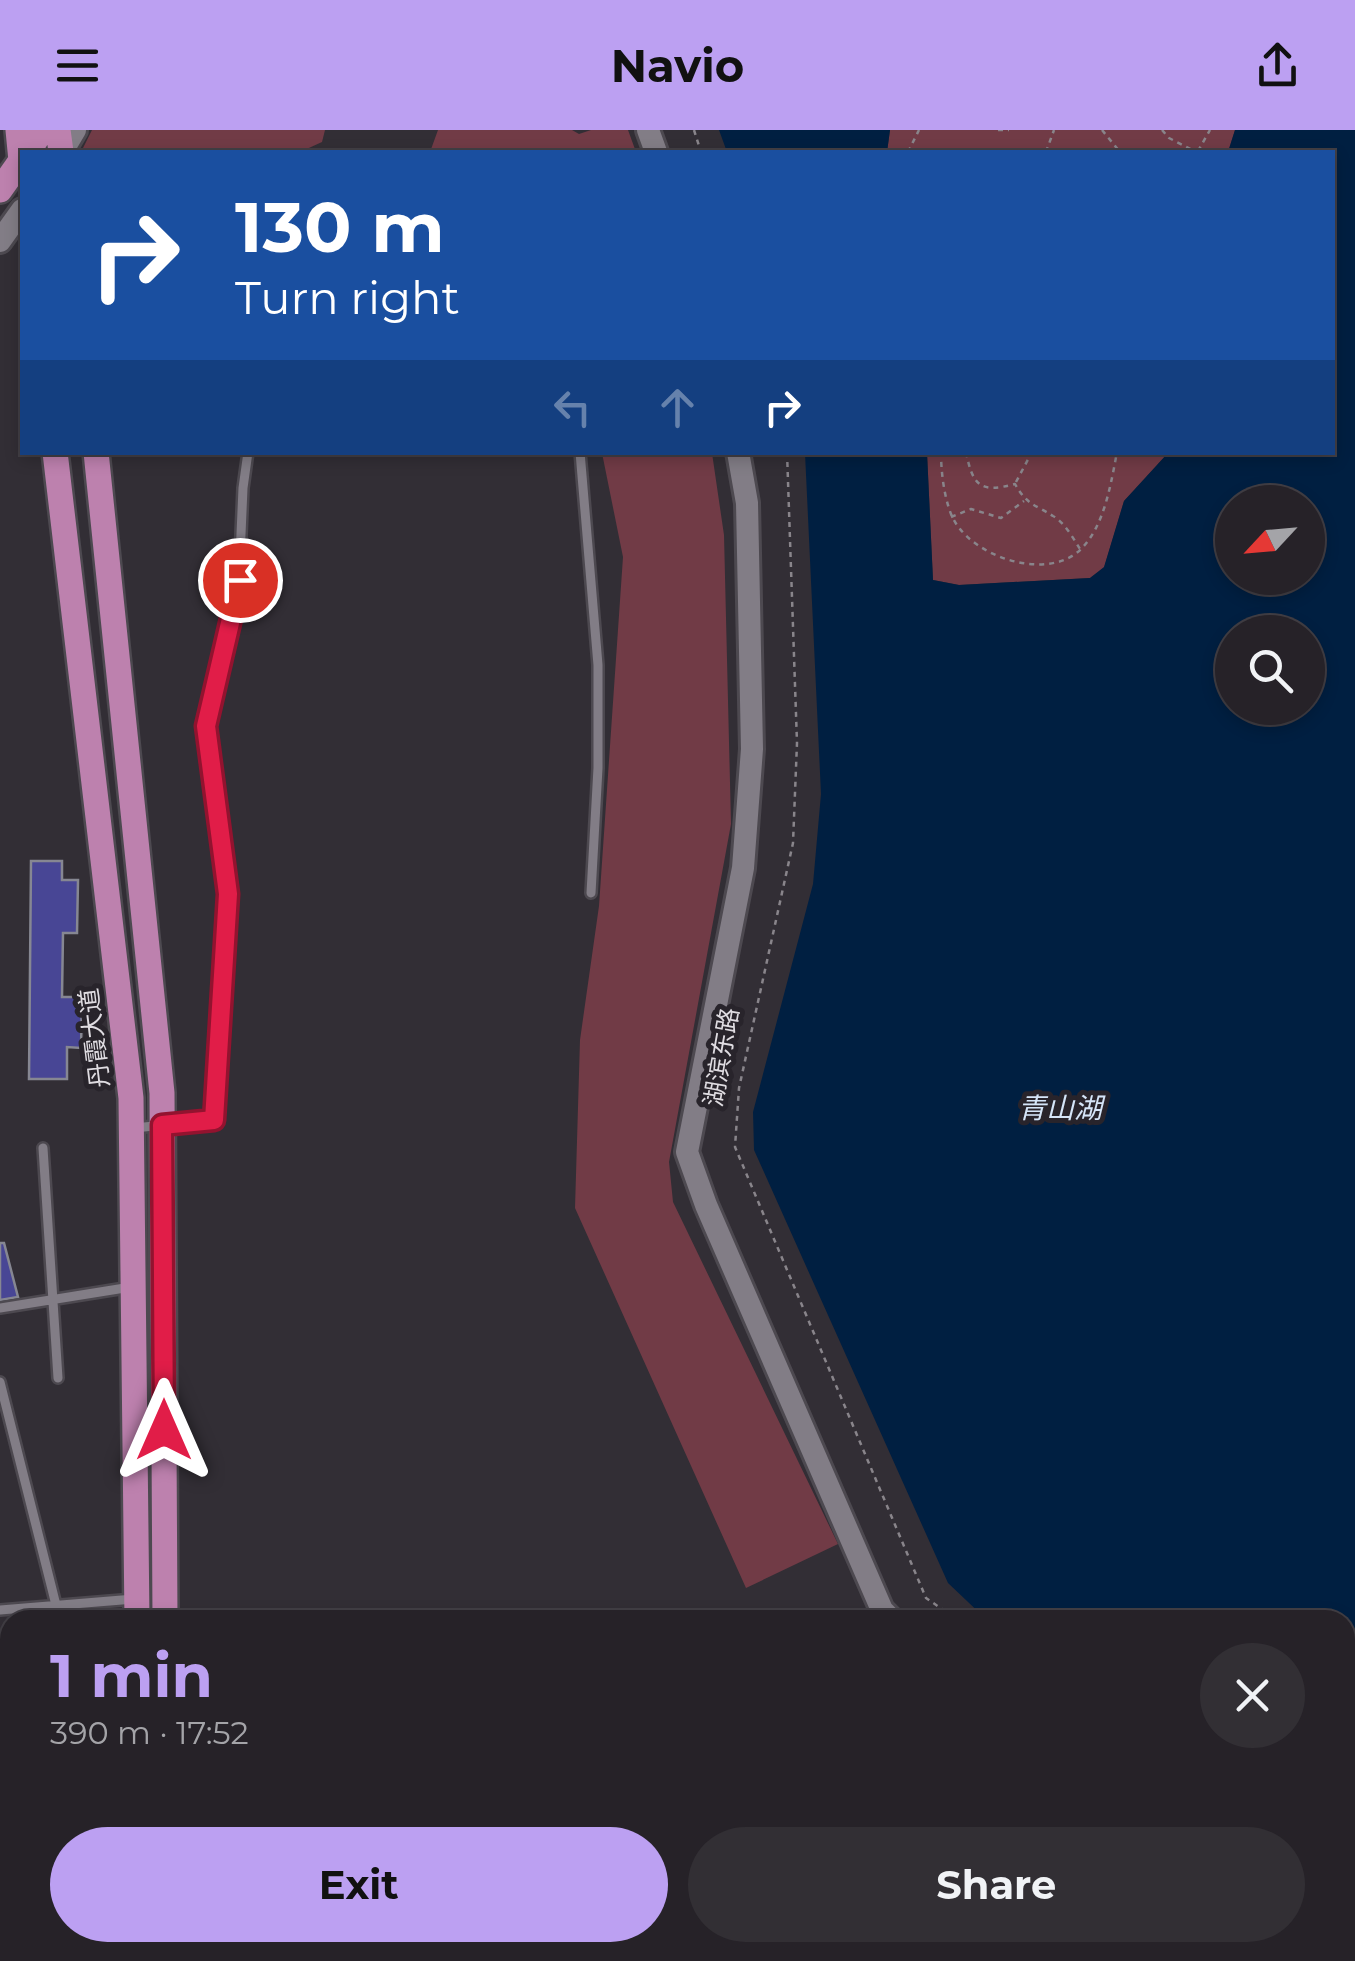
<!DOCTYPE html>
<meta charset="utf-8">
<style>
:root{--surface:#262228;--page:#322f34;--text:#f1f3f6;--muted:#a4a4a8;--line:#423f45;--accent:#bca0f2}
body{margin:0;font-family:Montserrat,"Noto Sans SC",sans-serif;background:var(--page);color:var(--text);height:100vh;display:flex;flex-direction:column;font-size:38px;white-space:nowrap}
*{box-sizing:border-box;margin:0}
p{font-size:32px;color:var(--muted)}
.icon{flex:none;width:55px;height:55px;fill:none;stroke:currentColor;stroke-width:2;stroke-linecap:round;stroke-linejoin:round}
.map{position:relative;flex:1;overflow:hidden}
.side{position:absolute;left:0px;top:1480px;width:1355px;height:352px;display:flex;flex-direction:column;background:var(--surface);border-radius:30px 30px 0 0;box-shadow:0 5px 15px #0003,0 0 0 2px var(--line)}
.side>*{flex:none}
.guide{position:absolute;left:20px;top:20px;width:1315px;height:305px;border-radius:0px;box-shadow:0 5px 15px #0003,0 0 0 2px var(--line);background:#1a4fa0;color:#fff;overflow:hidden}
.needle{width:65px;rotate:244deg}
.buttons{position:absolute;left:1215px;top:355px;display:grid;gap:20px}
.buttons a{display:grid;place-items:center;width:110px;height:110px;border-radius:50%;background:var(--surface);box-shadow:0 5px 15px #0003,0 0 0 2px var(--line);font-size:50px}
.pin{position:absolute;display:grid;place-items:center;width:85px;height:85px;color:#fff;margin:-42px;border:5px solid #fff;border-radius:50%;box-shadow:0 2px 10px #0007}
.me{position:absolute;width:110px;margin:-55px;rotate:0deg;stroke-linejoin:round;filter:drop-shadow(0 0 8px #0008)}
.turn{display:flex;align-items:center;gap:35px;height:210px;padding:0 50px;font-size:45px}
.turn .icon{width:130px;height:130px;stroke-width:2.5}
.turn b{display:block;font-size:70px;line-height:85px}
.lanes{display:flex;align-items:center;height:95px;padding:0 50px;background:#0003;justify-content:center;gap:50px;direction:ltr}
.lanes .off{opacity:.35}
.round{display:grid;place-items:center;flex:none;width:105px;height:105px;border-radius:52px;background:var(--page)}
.summary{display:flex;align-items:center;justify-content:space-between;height:170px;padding:0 50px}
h1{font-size:60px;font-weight:700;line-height:75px;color:var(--accent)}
.cta{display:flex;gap:20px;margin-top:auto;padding:20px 50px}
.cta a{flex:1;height:115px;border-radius:60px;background:var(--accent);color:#111;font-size:40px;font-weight:700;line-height:115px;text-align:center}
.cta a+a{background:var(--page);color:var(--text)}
header{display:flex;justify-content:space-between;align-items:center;height:130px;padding:0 50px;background:var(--accent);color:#111;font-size:45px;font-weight:700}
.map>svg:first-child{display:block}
.green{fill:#713b46}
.water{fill:#001f41;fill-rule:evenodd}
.building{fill:#484695;stroke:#868792;stroke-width:2.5}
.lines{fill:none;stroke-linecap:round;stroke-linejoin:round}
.lane-casing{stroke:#4d4950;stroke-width:14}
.secondary-casing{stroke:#4d4950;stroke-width:28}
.primary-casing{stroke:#4d4950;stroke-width:30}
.path{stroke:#89858b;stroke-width:2.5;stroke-dasharray:5 5;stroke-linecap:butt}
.lane{stroke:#827d86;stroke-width:9}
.secondary{stroke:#827d86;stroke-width:22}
.primary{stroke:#bd81ae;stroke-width:25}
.route-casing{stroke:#92132f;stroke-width:25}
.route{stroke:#e11d48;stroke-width:18}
.labels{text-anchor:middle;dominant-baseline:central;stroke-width:10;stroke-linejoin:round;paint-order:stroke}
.street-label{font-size:25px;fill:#dfdce1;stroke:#28242b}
.water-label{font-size:28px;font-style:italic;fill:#d5e5f8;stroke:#28242b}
</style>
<header><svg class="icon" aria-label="menu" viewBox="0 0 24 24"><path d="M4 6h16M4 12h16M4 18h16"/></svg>Navio<svg class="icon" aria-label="share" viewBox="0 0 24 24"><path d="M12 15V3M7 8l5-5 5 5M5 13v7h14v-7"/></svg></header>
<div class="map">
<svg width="1355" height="1831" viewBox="0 0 1355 1831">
<rect width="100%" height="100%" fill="#322e35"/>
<!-- green -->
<path class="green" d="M92 0H325L322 12 300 22H81Z
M438 0H572L579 4 591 0H628L636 22H430Z
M890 0H1235L1228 22H887Z
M602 323H712L724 405 731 694 669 1032 673 1072 838 1414 746 1458 575 1078 580 910 599 776 623 427Z
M927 323H1168L1124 371 1104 438 1090 448 959 455 933 450Z
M722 1823H879L880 1831H695Z"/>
<!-- water -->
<path class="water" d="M719 0H890L887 22H727Z
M1235 0H1355V1831H999L1002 1822H1345V1490H987L948 1453 754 1020 753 982 813 754 821 664 805 323H927L933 450 959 455 1090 448 1104 437 1124 371 1168 323 1332 322V22H1228ZM1232 372H1308V448H1232ZM1232 502H1308V578H1232Z"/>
<!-- building -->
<path class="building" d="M31 731H62V750H78L77 803H63L62 867H82L81 918 67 917V949H29Z
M0 1113H4L18 1167 0 1170Z"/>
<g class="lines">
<defs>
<path id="lane" d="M580 322 598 535V638L591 763
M134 998 215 990 228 764 206 596 239 450 243 358 248 322
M43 1018 58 1248
M0 1178 131 1157
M0 1252 56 1475 57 1490
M0 1480 134 1469"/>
<path id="secondary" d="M648 0 656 22
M62 22 75 0
M0 111 22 80
M738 322 747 373 752 619 743 738 687 1022 706 1075 882 1480 892 1490
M927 1831 934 1822"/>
<path id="primary" d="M18 0 22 41
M58 0 61 22
M28 22 42 0
M0 60 22 29
M55 322 131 968 137 1490
M96 322 162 963 165 1490
M141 1822 142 1831
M169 1822 171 1831
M192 1822 193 1831"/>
</defs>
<!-- lane casing -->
<use href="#lane" class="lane-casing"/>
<!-- secondary casing -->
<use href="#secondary" class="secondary-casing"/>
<!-- primary casing -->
<use href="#primary" class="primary-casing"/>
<!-- path -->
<path class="path" d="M694 0 701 22
M998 0H1009
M1102 0 1120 22
M1162 0 1169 8 1196 22
M1198 21 1210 0
M908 22 919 0
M1046 22 1054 0
M787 322 797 613 793 713 739 958 735 1017 926 1468 958 1490
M941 322C941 342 944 366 951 384 968 427 1050 454 1083 417 1105 393 1111 353 1117 322
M966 322C973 357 981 363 1015 354 1027 375 1034 374 1053 386 1065 393 1073 408 1080 419
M1016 352 1032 322
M951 387 971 379 1001 388 1024 371
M978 1831 980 1822"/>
<!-- lane -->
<use href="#lane" class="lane"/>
<!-- secondary -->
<use href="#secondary" class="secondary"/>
<!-- primary -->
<use href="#primary" class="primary"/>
</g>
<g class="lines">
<defs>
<path id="route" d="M164 1300 162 995 214 990 228 764 206 596 240 450"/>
</defs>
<!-- route casing -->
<use href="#route" class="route-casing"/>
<!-- route -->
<use href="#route" class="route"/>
</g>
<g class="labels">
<!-- street labels -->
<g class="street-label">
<text transform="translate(94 908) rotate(-97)">丹霞大道</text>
<text transform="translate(721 927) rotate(-80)">湖滨东路</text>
</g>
<!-- water labels -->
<g class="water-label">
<text x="1060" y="978">青山湖</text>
</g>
</g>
</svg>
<div class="buttons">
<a><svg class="needle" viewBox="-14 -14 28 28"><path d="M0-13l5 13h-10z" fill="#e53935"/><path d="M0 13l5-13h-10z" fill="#a4a4a8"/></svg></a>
<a><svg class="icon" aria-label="search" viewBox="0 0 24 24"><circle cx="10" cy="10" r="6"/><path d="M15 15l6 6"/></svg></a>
</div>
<div class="pin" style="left:240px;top:450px;background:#d93025"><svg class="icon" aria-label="arrive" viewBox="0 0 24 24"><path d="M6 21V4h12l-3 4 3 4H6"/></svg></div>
<svg class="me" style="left:164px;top:1300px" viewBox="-20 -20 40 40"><path d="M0-17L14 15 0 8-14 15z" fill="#e11d48" stroke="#fff" stroke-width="4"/></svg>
<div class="guide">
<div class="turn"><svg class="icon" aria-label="right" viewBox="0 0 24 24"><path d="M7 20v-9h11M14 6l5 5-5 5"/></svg><div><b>130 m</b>Turn right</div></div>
<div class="lanes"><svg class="icon off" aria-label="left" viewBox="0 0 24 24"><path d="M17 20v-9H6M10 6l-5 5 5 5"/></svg><svg class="icon off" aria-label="ahead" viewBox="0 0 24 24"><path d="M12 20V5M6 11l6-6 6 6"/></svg><svg class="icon" aria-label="right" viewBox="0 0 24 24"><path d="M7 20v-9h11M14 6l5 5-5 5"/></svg></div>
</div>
<section class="side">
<div class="summary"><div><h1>1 min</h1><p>390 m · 17:52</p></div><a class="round"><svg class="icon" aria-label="close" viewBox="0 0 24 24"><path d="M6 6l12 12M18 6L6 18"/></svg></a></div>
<div class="cta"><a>Exit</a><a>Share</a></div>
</section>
</div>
